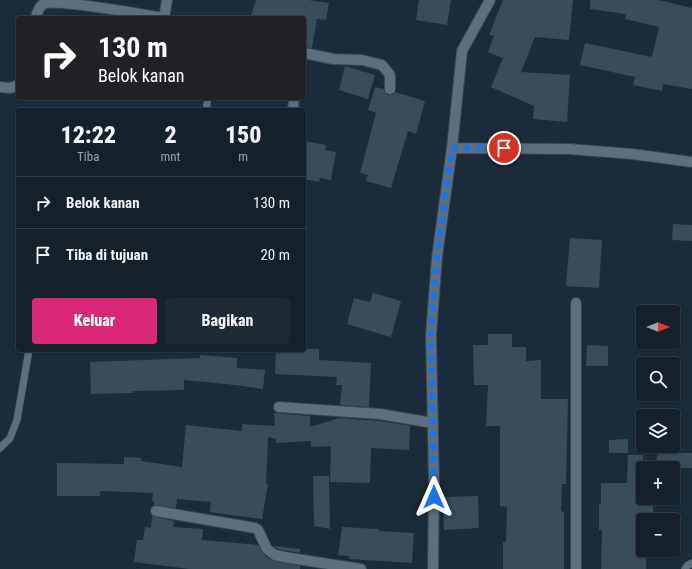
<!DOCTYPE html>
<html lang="id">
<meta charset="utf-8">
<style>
:root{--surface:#14212b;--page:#1d2933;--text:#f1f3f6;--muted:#9da3a9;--line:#333e47;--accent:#db2777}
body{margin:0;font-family:"Roboto Condensed",sans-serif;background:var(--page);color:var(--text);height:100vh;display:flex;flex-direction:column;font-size:15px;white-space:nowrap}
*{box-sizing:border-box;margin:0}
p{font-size:13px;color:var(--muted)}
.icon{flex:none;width:22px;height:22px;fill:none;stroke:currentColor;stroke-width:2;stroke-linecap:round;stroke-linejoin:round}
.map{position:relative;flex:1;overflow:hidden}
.drawer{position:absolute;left:16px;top:108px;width:290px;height:244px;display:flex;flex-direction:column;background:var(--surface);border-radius:4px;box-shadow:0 1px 3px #0004,0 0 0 1px var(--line)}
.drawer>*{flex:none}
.hud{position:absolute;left:16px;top:16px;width:290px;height:84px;border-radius:4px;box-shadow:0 1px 3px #0004,0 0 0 1px var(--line);background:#202124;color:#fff;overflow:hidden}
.needle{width:26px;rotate:90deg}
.fabs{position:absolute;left:636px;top:305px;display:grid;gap:8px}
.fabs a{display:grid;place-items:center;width:44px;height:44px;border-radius:4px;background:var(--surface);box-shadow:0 1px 3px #0004,0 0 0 1px var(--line);font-size:20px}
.pin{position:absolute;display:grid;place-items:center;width:34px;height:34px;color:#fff;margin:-17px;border:2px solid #fff;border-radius:50%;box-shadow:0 1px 4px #0007}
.me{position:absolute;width:44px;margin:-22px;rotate:0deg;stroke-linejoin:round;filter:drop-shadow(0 0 3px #0008)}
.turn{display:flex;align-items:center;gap:14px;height:84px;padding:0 16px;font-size:18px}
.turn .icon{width:52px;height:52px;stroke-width:2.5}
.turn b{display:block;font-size:28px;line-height:34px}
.eta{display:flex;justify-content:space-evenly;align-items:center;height:68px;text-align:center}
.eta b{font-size:24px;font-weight:800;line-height:28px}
.action{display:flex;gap:8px;margin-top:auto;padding:8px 16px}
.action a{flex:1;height:46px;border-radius:4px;background:var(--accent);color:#fff;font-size:16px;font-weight:800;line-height:46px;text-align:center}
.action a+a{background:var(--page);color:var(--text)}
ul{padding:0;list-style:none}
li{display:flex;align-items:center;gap:12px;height:52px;padding:0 16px;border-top:1px solid var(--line)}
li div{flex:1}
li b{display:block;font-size:15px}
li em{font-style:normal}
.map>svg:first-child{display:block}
.building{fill:#394c5a}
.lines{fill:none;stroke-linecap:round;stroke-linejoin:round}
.service-casing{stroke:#374650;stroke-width:8}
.minor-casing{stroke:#374650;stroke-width:12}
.service{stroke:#5c6f7e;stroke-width:7}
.minor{stroke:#5c6f7e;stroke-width:10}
.route{stroke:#1a73e8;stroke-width:7;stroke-dasharray:0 12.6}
</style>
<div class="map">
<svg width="692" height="569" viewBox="0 0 692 569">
<rect width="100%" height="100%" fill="#1a2c39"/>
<!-- building -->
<path class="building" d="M256 0H308L329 3 326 20 317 19 312 48 304 47V18H250Z
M419 0H451L447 25 416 20Z
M503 0H573L569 40 535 37 521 72 570 75 567 122 533 119 534 106 491 87 503 58 488 52 494 36 489 35Z
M590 0H658L692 8V89L663 84 662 91 633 85 635 77 580 65 585 43 652 57 659 27 625 19 626 14 590 9Z
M345 66 375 75 368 99 339 90Z
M375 87 384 89 387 95H393L395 92 425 101 416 134 408 131 391 188 366 181 368 175 360 173 376 113 368 110Z
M304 141 326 145 325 150 336 152 331 180 320 178 319 182 304 179Z
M673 224 692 225V241L672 240Z
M570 238 602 240 599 288 566 286Z
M373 293 401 301 391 337 347 324 354 298 370 302Z
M488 334H512V347H526V361L541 360V399H568L566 484H562L561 511 564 512V569H503V542H506L507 507 500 506V426H486L488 385H474L473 345H488Z
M587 345 608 346V366H586Z
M304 349H319V360L371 363 369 407 340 405 342 385H336L337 377 275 374 276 350H304Z
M200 355 237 358V368L265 370 263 389 235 385 184 380V390L133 391V393L91 394 90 362 200 358Z
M274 413 310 416V427L339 418 381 421 410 426 409 450 371 448 370 483 330 482 331 446 311 447V441L276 443V439L268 437 266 484H268L262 519 210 512 211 502 177 499 176 508 154 505V501H152L153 493 100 491V496H57V463L124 464V457L142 458 141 461 182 467 186 425 242 431V424L275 426Z
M628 439V453H609V440Z
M657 453H692V468H656Z
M628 455H643V498H645V503H653V520H643V550H646V569H601L602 530H599V504H601V483H627Z
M313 476H329L330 529 314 526Z
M478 496 479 528 444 530 443 497Z
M152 516 174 521 173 527 203 529 202 540 258 545 263 554 271 560 300 566V569H190L134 562 137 540H143L145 527 151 528Z
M342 527 379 529V531L414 533 412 563 349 559V556L338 555Z
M274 546 300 549V553L278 549Z"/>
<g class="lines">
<defs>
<path id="service" d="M206 110 208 98
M0 448 10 438 17 420 29 350
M685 569 688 565 692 563"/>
<path id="minor" d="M36 18C37 12 39 6 45 3 62 0 141 14 164 18
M164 18 167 0
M304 53 333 59 362 60 382 65 390 75V89
M0 87 11 88 18 85
M293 110 294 98
M452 148 569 149 632 154 692 162
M576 303V569
M279 407 380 414 433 423
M156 511 255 528 258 530 267 549 275 555 290 558 361 569
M433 569 434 484 431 335 437 257 452 148 462 51 490 0"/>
</defs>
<!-- service casing -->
<use href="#service" class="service-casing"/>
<!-- minor casing -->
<use href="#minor" class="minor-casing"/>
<!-- service -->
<use href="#service" class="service"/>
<!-- minor -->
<use href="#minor" class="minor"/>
</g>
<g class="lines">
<!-- route -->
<path class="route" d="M434 497 431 335 437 257 452 148H504"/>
</g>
</svg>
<div class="fabs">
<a><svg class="needle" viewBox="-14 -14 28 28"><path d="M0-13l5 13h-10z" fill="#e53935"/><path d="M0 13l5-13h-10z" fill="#9da3a9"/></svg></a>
<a><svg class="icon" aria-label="search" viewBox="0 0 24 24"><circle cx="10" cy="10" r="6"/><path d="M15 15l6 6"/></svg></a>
<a><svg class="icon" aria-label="layers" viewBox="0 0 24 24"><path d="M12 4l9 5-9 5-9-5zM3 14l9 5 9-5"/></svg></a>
<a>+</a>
<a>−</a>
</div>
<div class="pin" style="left:504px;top:148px;background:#d93025"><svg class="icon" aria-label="arrive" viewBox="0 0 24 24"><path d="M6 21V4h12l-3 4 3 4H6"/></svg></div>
<svg class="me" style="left:434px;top:497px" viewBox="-20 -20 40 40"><path d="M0-17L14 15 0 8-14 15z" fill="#1a73e8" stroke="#fff" stroke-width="4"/></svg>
<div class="hud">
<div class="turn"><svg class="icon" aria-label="right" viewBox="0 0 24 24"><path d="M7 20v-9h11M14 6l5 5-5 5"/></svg><div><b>130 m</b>Belok kanan</div></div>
</div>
<section class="drawer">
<div class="eta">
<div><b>12:22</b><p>Tiba</p></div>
<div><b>2</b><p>mnt</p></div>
<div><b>150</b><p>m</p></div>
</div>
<ul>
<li><svg class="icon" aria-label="right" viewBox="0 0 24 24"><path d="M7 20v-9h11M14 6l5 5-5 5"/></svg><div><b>Belok kanan</b></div><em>130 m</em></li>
<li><svg class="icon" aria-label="arrive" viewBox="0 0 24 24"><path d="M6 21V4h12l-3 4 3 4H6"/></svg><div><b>Tiba di tujuan</b></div><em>20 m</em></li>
</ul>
<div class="action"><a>Keluar</a><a>Bagikan</a></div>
</section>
</div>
